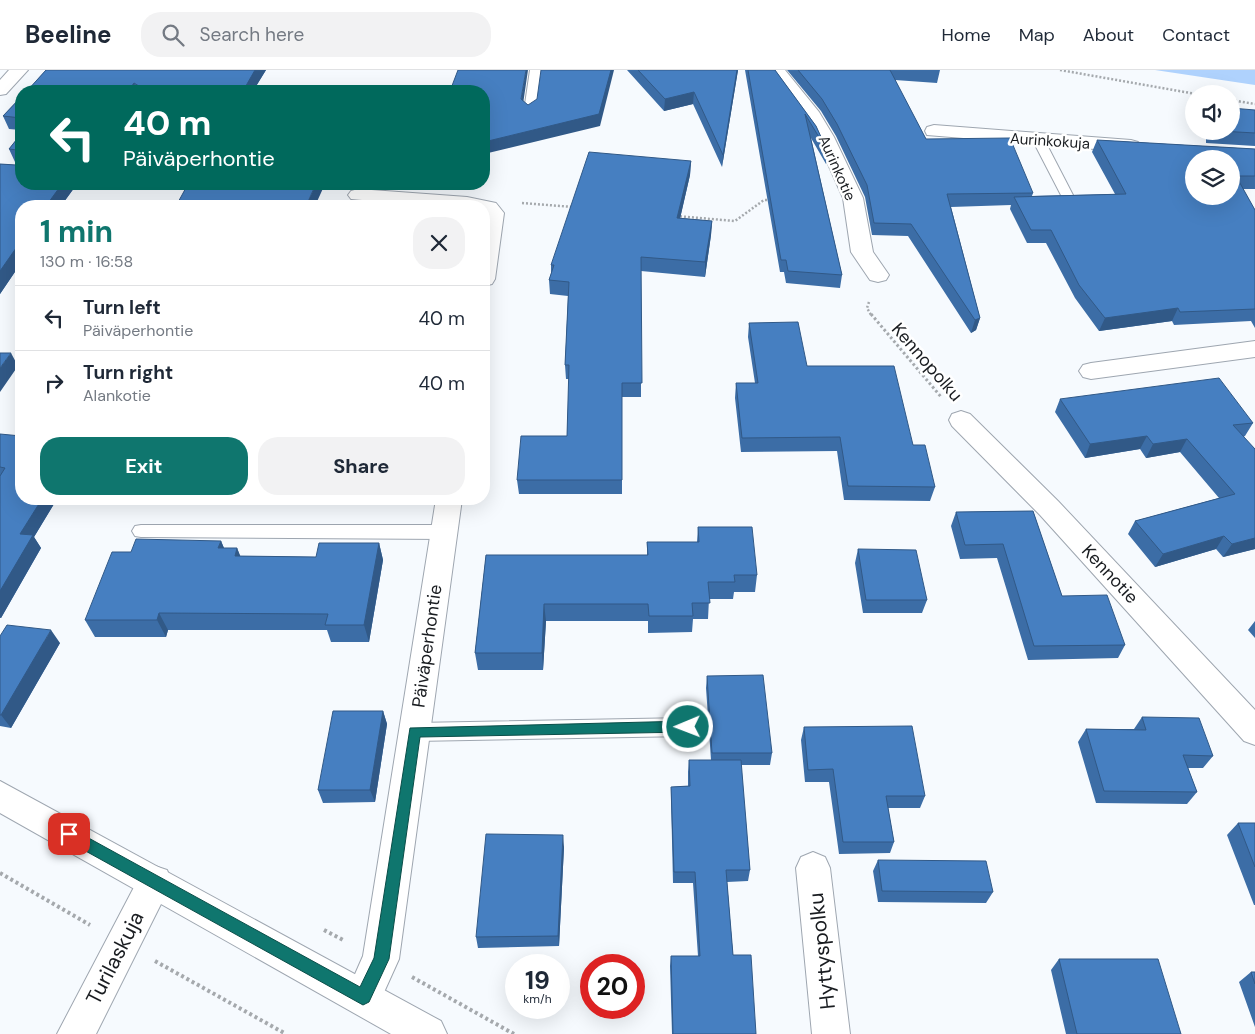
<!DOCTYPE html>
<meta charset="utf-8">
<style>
:root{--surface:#fff;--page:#f2f2f3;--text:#1f2937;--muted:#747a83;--line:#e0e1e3;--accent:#0f766e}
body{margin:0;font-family:"DM Sans",sans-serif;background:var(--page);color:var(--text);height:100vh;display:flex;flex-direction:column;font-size:19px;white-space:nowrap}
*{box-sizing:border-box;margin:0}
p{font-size:16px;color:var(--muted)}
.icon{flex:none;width:28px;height:28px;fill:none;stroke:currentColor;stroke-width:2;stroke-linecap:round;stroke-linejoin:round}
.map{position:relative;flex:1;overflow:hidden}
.side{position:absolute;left:15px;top:130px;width:475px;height:305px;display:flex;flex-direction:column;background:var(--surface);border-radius:20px;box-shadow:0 5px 20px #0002}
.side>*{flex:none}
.guide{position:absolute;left:15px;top:15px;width:475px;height:105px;border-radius:20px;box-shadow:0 5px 20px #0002;background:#00695c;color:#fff;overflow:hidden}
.controls{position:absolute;left:1185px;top:15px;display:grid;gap:10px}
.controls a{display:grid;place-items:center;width:55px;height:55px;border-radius:50%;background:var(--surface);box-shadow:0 5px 20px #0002;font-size:25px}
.speed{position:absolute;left:505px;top:884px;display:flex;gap:10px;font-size:25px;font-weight:700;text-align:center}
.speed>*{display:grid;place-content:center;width:65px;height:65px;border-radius:50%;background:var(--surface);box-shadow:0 5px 20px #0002;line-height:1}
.speed small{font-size:12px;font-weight:400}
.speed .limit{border:8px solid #d22;background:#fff;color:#111}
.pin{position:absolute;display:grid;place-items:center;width:42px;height:42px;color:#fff;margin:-21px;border-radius:10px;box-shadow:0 2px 8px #0006}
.me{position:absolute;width:55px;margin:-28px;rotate:269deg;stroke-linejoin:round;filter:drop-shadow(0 0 4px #0008)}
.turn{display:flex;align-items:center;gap:18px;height:105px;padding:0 25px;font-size:22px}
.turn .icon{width:65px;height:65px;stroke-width:2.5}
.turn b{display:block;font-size:35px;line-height:42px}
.round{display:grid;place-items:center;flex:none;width:52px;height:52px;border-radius:20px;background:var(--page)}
.overview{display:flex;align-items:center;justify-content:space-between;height:85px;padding:0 25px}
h1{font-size:30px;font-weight:700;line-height:38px;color:var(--accent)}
.action{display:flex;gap:10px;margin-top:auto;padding:10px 25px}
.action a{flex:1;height:58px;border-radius:20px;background:var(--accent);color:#fff;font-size:20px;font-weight:700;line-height:58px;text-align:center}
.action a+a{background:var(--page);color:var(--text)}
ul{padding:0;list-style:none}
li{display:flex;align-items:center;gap:15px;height:65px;padding:0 25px;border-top:1px solid var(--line)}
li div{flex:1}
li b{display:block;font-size:19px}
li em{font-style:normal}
header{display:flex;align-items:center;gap:30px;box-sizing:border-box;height:70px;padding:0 25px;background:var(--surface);border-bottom:1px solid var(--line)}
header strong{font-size:24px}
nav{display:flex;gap:28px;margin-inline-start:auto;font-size:18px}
.search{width:350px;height:45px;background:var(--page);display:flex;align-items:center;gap:12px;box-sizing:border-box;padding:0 18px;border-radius:20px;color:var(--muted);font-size:19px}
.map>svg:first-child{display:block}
.green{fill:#afd2fd}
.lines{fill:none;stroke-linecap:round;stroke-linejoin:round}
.lane-casing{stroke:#9ea6b0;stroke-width:2}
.street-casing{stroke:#9ea6b0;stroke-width:2}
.secondary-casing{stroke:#9ea6b0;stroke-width:2}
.path-far2{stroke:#a5a9ad;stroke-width:2.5;stroke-dasharray:2 2;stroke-linecap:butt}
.path-far1{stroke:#a5a9ad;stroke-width:3;stroke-dasharray:2.5 2.5;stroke-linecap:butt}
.path{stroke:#a5a9ad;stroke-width:4;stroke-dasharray:3 3;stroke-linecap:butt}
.lane{fill:#fff;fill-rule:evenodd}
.street{fill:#fff;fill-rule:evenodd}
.secondary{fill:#fff;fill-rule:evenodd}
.wall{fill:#3c6da6}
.shaded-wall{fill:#315987}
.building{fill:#467fc1;stroke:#315987;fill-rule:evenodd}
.route{fill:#0f766e;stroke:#0a4d48}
.labels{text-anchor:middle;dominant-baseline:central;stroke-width:5;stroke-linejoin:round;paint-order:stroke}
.far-street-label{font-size:15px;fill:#191c20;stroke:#fff}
.street-label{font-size:18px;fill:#191c20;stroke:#fff}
.near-street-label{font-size:21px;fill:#191c20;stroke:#fff}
</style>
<header>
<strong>Beeline</strong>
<div class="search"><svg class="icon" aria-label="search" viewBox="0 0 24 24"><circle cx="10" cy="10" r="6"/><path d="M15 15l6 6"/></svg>Search here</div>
<nav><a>Home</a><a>Map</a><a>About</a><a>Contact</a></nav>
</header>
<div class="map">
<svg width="1255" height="964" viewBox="0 0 1255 964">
<rect width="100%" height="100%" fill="#f6fafe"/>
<!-- green -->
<path class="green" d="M1155 0H1255V15Z"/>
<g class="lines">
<defs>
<path id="lane" d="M530 0H542L536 41 530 45 524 41Z
M1039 67 1045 71 1075 129 1074 132 1069 133 1063 129 1033 71Z
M141 455H444L450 457 453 462 450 467 444 469 141 467 135 466 132 461 135 456Z
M688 648 695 651 698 657 695 663 688 666 415 671 408 668 405 662 408 656 415 653Z"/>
<path id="street" d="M767 0H785L819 42 834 67 863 128 873 182 889 205 886 210 878 212 870 210 851 182 843 128 816 67Z
M934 55 1131 70 1138 72 1141 76 1138 80 1131 82 927 65 925 61 927 57Z
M358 119 467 127 496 133 504 143 495 209 492 214 484 216V136H428L351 129 348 125 351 121Z
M1255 271V287L1091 309 1083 307 1079 301 1083 295 1091 293Z
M961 341 970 344 1058 431 1255 640V675L1244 671 1040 445 952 356 949 350 952 344Z
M436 429H462L399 889 376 940 363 945 350 940 345 927 363 886Z
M813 782 825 787 830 798 850 964H812L796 798 801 787Z
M155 796 167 800 172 812 96 964H57L143 800Z"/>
<path id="secondary" d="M9 0H28L6 24 0 25V10Z
M0 711 441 951 447 964H391L0 743Z"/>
</defs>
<!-- lane casing -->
<use href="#lane" class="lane-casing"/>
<!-- street casing -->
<use href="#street" class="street-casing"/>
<!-- secondary casing -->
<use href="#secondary" class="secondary-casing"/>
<!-- path-far2 -->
<path class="path-far2" d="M1060 0 1196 24
M1231 30 1255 34
M522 133 573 137
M676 146 735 151 764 130H770
M869 232 867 238 871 245"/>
<!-- path-far1 -->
<path class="path-far1" d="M871 244 942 328"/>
<!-- path -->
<path class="path" d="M0 803 90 855
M324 860 345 871
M155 891 286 964
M412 907 514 964"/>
<!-- lane -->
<use href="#lane" class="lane"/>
<!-- street -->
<use href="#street" class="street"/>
<!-- secondary -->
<use href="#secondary" class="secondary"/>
</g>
<!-- wall -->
<path class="wall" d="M46 0H266L253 21H27Z
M627 0H738L722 97 693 34 664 41Z
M745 0H775L816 56 828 82 826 94 811 68 842 205 840 218 786 213 784 202H780Z
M787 0H940L937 13 895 10 926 69 1033 123 1032 126 1115 124 1092 82 1097 70 1255 79V119H1243L1255 140V258L1251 251 1174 255 1172 251 1099 261 1075 228 1046 173H1027L1010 139 1011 135 951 137 980 248 976 260 971 263 908 166 872 165 865 127 836 66 821 41Z
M21 27V60L9 59 3 46Z
M1255 40V76L1206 73V61H1231Z
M21 64 77 114 61 136H21V193L0 224V94L16 95V92H15L9 79Z
M691 91 690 105 680 148 712 151 711 165 705 207 641 201V327H622V424H519L517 410 567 366 569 309H566L565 295 568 226 550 224 549 210 551 204V195Z
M749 253 807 296 913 375 935 417 930 431 844 430 837 381 741 382 735 328 736 313H755L748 267Z
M1060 329 1253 353 1245 366 1243 367 1255 379V479L1223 487 1216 479 1155 497 1128 464 1135 451 1219 428 1180 382 1146 388 1140 379 1085 388 1055 342Z
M0 364 21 429H57L34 467 41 478 1 548H0Z
M1033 441 1062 526 1125 575 1118 588 1028 590 997 488 960 489 951 456 956 442Z
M698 457 757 505 755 522H734L733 529H709L708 549H693L692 562 648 563V551H546L543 600H478L475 583 486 485H647V472H697Z
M221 471 224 478H237L240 486 316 487 379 473 383 490 369 572H331L327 560H168L166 567H95L85 550 131 482Z
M858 479 927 530 922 543H863L855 493Z
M1255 551V568L1248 560Z
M0 566 60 573 11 658 0 656Z
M707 606 772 683 770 695H741L750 800 748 811 727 812 733 885 756 964H672L670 896 671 886H698L693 813H673L671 729V717L688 716V702L689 690H711L706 618Z
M383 641 387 654 375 732 323 733 318 720Z
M1142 647 1213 686 1203 698H1188L1197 722 1187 734 1096 733 1078 672 1086 659H1134Z
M804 657 925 726 920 738H888L894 772 890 783 839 784 829 712H805L801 670Z
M1238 753H1255V835H1254L1227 765Z
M564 777 559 876 478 878 476 867Z
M878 790 993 822 986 833 878 832 873 801Z
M1059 889 1181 964H1066L1051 900Z
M1251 902H1255V957L1239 912Z"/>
<!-- shaded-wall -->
<path class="shaded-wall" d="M255 0H266L253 21H243Z
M526 0H528L522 41 521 29Z
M611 0H614L600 56 484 84V72Z
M737 0H738L722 97 723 85Z
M134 13 137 21H128Z
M694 22 693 34 664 41 665 29Z
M691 91 690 105 677 162V148Z
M62 114H77L61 136H46Z
M316 114H325L315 136H306Z
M712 151 711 165 705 207V192Z
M21 171V193L0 224V201Z
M1178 238 1172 251 1099 261 1105 248Z
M980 248 976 260 971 263 975 250Z
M11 283 18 296 0 322V298Z
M1147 366 1140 379 1085 388 1090 374Z
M1187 369 1180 382 1146 388 1153 374Z
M42 429H57L34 467 41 478 1 548 0 547V521L20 464Z
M1224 466 1216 479 1155 497 1163 484Z
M1255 468V479L1223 487 1232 474Z
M221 471 228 488 218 478Z
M379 473 383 490 369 572 364 555Z
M237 478 244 495 235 486Z
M544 534 546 551 543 600 542 583Z
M159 543 168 560 166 567 157 550Z
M51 560 60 573 11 658 1 645Z
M383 641 387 654 375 732 370 720Z
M563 765 564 777 559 876 558 866Z"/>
<!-- building -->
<path class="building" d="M46 0H255L243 21H147L134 13 128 21H27Z
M458 0H526L521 29 528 35 537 29 541 0H611L599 44 484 72V21H450Z
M638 0H737L723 85 694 22 665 29Z
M748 0H775L816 56 828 82 805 44 842 205 788 201 786 190H781Z
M798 0H890L926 69 1010 68 1033 123 947 124 980 248 975 250 911 154 874 153 867 115 837 54 822 29Z
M21 27V48L3 46Z
M1231 38 1255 40V63L1220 61H1231Z
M21 64V114H62L46 136H21V171L0 201V94L16 95 17 80 9 79Z
M1097 70 1255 79V106H1236L1255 140V239L1180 242 1178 238 1105 248 1079 215 1051 160H1031L1014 127 1126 124ZM1194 89H1231V126H1194Z
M589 82 691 91 677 148 712 151 705 192 641 187 642 313H622V410H517L521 366H567L569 295H565L569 212 549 210 554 195H551Z
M188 114H316L306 136H176Z
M798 252 807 296H894L913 375H925L935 417 848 416 840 367 742 368 736 313H758L749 253Z
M0 283H11L0 298Z
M1219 308 1253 353 1233 355 1255 379V468L1232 474 1224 466 1163 484 1135 451 1235 424 1187 369 1153 374 1147 366 1090 374 1060 329Z
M0 364 21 366V429H42L20 464 33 465 0 521V406L5 398 0 397Z
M1033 441 1062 526 1107 525 1125 575 1034 576 1003 474 965 475 956 442Z
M698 457H752L757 505H734L735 512H708L710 533H692L693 546H649L648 534H544L542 583H475L486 485H648L647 472H699Z
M136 469 221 471 218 478H237L235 486 316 487 319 473H379L364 555H325L328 544 159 543 157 550H85L112 482H131Z
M858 479 916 480 927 530H866Z
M7 555 51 560 1 645H0V566Z
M763 605 772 683H712L707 606Z
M333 641H383L370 720H318Z
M1142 647 1199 648 1213 686 1183 685 1197 722 1104 721 1086 659 1146 660Z
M912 656 925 726H886L894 772H843L833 699 808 700 804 657Z
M689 690H741L750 800H726L733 885H751L756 964H673L671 886H700L695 802H674L671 717 690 716Z
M1238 753H1255V797Z
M486 764 563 765 558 866 476 867Z
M878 790 986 791 993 822 882 821Z
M1059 889H1158L1181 964H1077Z
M1251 902H1255V914Z"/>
<!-- route -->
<path class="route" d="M688 651 695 657 688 662 420 667 389 889 369 932 363 935 64 769 62 764 64 760 69 758 74 760 360 917 374 888 410 658Z"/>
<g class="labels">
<!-- far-street labels -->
<g class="far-street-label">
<text transform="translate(1050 71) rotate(4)">Aurinkokuja</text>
<text transform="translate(837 98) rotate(66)">Aurinkotie</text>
</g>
<!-- street labels -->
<g class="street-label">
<text transform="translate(927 292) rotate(49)">Kennopolku</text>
<text transform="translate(1110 504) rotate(47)">Kennotie</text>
<text transform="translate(427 576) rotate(-82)">Päiväperhontie</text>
</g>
<!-- near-street labels -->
<g class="near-street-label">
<text transform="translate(822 881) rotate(-96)">Hyttyspolku</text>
<text transform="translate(115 888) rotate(-63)">Turilaskuja</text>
</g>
</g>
</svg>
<div class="controls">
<a><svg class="icon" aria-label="sound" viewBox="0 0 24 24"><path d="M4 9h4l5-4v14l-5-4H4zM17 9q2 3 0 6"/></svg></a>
<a><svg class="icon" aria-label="layers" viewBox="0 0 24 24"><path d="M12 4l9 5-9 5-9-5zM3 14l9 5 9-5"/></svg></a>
</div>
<div class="speed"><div>19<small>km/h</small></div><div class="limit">20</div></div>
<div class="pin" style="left:69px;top:764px;background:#d93025"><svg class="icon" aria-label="arrive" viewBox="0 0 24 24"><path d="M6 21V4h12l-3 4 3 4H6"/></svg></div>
<svg class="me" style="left:688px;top:657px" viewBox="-20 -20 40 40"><circle r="17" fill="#0f766e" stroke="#fff" stroke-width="3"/><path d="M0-11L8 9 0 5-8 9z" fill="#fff"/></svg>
<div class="guide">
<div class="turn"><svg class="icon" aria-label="left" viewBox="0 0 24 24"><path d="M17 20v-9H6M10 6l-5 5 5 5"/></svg><div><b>40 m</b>Päiväperhontie</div></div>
</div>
<section class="side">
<div class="overview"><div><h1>1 min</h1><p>130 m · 16:58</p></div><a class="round"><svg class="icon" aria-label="close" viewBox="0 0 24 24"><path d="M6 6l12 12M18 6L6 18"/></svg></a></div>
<ul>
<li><svg class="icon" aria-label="left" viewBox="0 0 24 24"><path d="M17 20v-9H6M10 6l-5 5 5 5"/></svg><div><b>Turn left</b><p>Päiväperhontie</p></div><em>40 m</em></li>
<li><svg class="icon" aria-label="right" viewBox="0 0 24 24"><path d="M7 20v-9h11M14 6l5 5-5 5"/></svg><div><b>Turn right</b><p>Alankotie</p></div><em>40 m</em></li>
</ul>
<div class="action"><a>Exit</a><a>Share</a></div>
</section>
</div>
